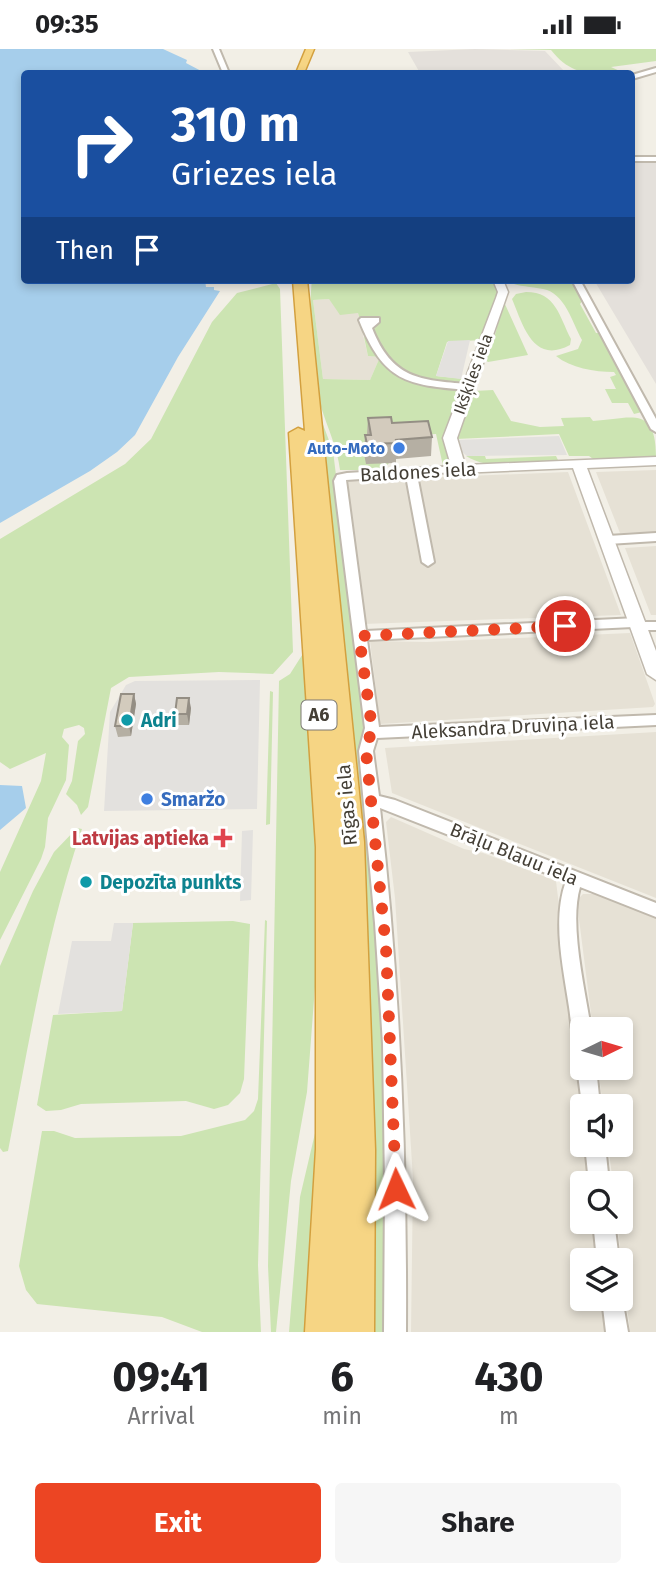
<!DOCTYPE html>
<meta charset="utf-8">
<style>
:root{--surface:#fff;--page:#f6f6f6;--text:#202124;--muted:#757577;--accent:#ec4523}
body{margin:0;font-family:"Fira Sans",sans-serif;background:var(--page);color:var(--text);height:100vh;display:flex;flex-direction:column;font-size:26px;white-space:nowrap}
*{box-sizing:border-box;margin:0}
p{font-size:23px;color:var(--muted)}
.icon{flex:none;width:38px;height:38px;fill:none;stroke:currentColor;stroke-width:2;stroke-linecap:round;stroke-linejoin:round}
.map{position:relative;height:1283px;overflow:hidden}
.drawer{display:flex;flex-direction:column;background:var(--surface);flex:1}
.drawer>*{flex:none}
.guide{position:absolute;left:21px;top:21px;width:614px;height:214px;border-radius:7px;box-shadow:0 4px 10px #0003;background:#1a4fa0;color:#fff;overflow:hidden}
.needle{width:46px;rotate:85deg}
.tools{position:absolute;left:570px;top:968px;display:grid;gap:14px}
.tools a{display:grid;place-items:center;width:63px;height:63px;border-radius:7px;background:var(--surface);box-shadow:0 4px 10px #0003;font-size:35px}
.pin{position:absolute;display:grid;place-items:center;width:60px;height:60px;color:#fff;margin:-30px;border:4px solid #fff;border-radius:50%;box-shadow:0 2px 7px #0007}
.me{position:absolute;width:77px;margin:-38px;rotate:358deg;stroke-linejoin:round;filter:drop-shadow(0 0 5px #0008)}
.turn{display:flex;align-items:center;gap:24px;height:147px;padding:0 35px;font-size:32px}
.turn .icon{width:91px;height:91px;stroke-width:2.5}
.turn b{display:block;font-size:49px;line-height:60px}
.then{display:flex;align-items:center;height:66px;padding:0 35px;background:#0003;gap:14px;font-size:26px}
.eta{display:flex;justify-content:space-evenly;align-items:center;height:119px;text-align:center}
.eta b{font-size:42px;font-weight:700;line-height:49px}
.button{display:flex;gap:14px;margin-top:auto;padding:14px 35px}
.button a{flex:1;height:80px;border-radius:7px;background:var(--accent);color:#fff;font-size:28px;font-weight:700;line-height:80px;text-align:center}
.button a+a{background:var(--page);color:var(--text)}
.status{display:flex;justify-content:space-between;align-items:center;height:49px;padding:0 35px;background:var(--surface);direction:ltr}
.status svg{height:19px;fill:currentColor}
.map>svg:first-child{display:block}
.residential{fill:#e6e1d5}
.industrial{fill:#e4e0db}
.green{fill:#cce4b2}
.parking{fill:#e3e1de}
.water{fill:#a6ceeb}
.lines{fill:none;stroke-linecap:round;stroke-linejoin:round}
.minor-casing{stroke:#c0b9ad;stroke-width:4}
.tertiary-casing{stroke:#c0b9ad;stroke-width:3}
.trunk-casing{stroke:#d3a03f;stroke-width:3}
.minor{fill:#fff;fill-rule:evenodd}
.tertiary{fill:#fff;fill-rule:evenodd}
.trunk{fill:#f6d584;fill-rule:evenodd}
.wall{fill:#b5afa3}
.shaded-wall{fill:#948e84}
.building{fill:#d3cbbd;stroke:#948e84;stroke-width:2}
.route{stroke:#ec4523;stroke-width:12;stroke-dasharray:0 21.6}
.shop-dot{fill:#3f7fe0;stroke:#fff;stroke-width:2.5}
.culture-dot{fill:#0f9aa8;stroke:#fff;stroke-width:2.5}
.health-dot{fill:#e0444e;stroke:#fff;stroke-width:2.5}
.labels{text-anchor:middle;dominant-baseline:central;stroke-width:6;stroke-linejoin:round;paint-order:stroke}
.far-street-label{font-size:16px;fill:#443f36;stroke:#fff}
.far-shop-label{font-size:16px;font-weight:bold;fill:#366cbe;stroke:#fff;text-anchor:end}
.shield{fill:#fff;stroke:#7c7972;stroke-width:2}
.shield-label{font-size:18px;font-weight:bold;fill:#443f36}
.street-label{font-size:19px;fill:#443f36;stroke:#fff}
.culture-label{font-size:19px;font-weight:bold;fill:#0d838f;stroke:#fff;text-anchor:start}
.shop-label{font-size:19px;font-weight:bold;fill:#366cbe;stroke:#fff;text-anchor:start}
.health-label{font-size:19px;font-weight:bold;fill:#be3a42;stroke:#fff;text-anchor:end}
</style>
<div class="status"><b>09:35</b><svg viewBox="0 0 49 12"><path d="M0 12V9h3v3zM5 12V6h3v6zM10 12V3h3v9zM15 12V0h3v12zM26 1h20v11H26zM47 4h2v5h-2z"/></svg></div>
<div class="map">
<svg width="656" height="1283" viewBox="0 0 656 1283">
<rect width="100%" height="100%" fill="#f2efe6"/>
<!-- residential -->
<path class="residential" d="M329 250 358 264 368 307 380 308 370 331 323 330 313 251Z
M656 421V483L620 484 596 423Z
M568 423 621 566 363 575 345 432Z
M656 497V566H651L625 499Z
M630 584 655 655 653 658 380 675 370 592 427 593Z
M656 683V849L392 744 385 699Z
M391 768 464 800 483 804 556 832 574 981 583 1096H585L590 1134H583V1172L595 1173 600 1211H583V1250H604L608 1283H411L413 1130 395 849 386 773Z
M583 845H594L656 869V1283H630L617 1173 621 1172V1134H613L608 1096H621V1057H603L598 1019 621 1018V980H593L579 870 578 850Z"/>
<!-- industrial -->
<path class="industrial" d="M475 0 545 2 566 24H420L408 3Z
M656 112V335L594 231H632V113Z"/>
<!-- green -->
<path class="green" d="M510 0H656V12L611 18 624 24C593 25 572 28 551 1Z
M312 231H494L499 241 481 291 447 293 436 327 465 330 463 335 420 332 397 321 374 288 372 282 379 274 378 270 362 268 365 282 363 283 358 264 340 266 329 250 313 251 323 330 370 331 380 308 368 307 364 288 367 289 399 329 415 334 462 340 444 392 449 406 447 417H443L436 385 367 388 370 405 389 414 382 421H340C337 398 328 380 321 358 313 329 308 261 312 231Z
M504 231H573L583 251 580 255 596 284H601L642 363 634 365 628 354H612L605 340H616L610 328 616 326 614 323C594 323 571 319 556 307L578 300 582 291C572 273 565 244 543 240 529 237 517 238 504 231Z
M276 234 280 240 293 603 273 625 219 623 129 628 111 639 88 758 81 766 77 756 66 745 72 732 78 692 85 685 84 679 79 676 64 680 62 688 69 696 66 731 48 769 45 798 41 810 0 891V823L41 732 46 704 10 720 0 713V490L125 415 151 390 212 273 237 244Z
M526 243C556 243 559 267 571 290L570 296C533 316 523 276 512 250L516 245Z
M504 253 528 306 488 313 484 310C496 292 497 274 504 253Z
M493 341 511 372 540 378 564 377 561 369 590 368 593 372C630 370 656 355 656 408L596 412 589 407H569L559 385 456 390 474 342Z
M316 357 333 402 367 676 368 757 386 1031 388 1283H370L369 924 348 655Z
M466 407H485L486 410 556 407 559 413C531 414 491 423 466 407Z
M304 603 315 779 319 885 307 1043 291 1132 276 1283H271L268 1217 279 632 290 625Z
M270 642 273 643 270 775 266 776Z
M77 779 82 780C46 885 29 994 8 1102L3 1103 0 1099V917L33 842 54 803Z
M265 871 267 872 258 1216 261 1283H202L162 1268 37 1255 26 1241 19 1217 42 1082H54L75 1089 181 1087 245 1071 254 1062 258 1050Z
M233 872 250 875 244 1030 240 1044 228 1056 214 1060 186 1052 81 1055 61 1061 46 1062 37 1056 53 966 122 962 133 874Z
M316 1080 315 1148 306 1283H289L300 1148Z"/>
<!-- parking -->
<path class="parking" d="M470 291 461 330 436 327 448 292Z
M559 387 567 406 467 407 461 402 456 391Z
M260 631 257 760 104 762 110 663 126 636 135 632Z
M253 781 251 851 240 852 242 782Z
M114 874H133L122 962 58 965 72 892H111Z"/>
<!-- water -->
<path class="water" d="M0 0H163L187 11 186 14 205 24H24V231H205L206 238H214V241L220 242 178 308 135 386 117 403 90 422 0 474Z
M0 736 22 737 26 759 0 781Z"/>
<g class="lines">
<defs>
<path id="minor" d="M213 0H219L229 24H223Z
M656 19V23L632 30V26Z
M632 108H656V112H632Z
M572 231H580L656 370V383L651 380Z
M361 269H379V273L372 279C392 330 420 331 468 335L473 338 468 341C406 336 384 333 359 271Z
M459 417 465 420 463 422 417 426 434 513 428 517 422 513 406 427 346 431 366 582 637 569 642 570 643 573H656V581H634L633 578 367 591 379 678 656 666V676L377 689 373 702 379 747 395 751 656 854V868L580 838C569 876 585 940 591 980H583V998L576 995C571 984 571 970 569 958 563 918 552 870 566 832L380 759C400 934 407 1108 406 1283H384L385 1139 383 995 375 874 359 702 365 679 334 432 337 426 347 424Z
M656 484V492L608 495 602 491 608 487Z
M583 1010V1018H596L600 1057H583V1063L577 1018 579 1012Z
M585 1096H605L609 1134H589Z
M593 1172H614L619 1211H597Z
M621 1243 628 1283H606L602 1250H621Z"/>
<path id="tertiary" d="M493 231H503L508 243 457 389 465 416 656 408V416L587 419 656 602V631L647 625 573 419 459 424 452 420 443 389 496 249 498 243Z"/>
<path id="trunk" d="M306 0H314L304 24H296Z
M293 231H307L364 793 375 1101 374 1283H305L316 1100V798L289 384 298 379 305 382Z"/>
</defs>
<!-- minor casing -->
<use href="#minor" class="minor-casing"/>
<!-- tertiary casing -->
<use href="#tertiary" class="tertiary-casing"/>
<!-- trunk casing -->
<use href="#trunk" class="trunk-casing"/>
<!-- minor -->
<use href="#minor" class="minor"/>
<!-- tertiary -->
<use href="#tertiary" class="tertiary"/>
<!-- trunk -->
<use href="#trunk" class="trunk"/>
</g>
<!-- wall -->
<path class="wall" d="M368 369 392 374 432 388 431 407 396 410V414L366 415 364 405 365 386H367Z
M134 645 136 655 131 687 118 688 115 677Z
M191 659 189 676H177L175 665Z"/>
<!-- shaded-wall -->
<path class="shaded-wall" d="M134 645 136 655 131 687 129 677Z
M189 649 191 659 189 676 187 665Z"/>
<!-- building -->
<path class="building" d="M391 368 392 374 428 372 432 388 396 391 397 394 367 395 365 386H371L368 369Z
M121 645H134L129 677H115Z
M177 649H189L187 665H175Z"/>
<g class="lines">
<!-- route -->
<path class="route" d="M396 1140 386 899 366 702 372 679 359 587 565 577"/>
</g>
<!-- markers -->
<g class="shop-dot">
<circle cx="399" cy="399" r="7"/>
<circle cx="147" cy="750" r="7"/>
</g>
<g class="culture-dot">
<circle cx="127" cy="671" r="7"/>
<circle cx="86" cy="833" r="7"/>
</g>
<path class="health-dot" d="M219.5 778.5h7v7h7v7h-7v7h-7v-7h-7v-7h7z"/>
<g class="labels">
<!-- far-street labels -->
<g class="far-street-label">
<text transform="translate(473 325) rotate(-70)">Ikšķiles iela</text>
</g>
<!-- far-shop labels -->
<g class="far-shop-label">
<text x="385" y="399">Auto-Moto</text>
</g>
<!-- shield labels -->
<rect class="shield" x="301.5" y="651.5" width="35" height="29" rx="5"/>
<g class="shield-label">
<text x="319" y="666">A6</text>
</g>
<!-- street labels -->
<g class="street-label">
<text transform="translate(418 423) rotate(-3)">Baldones iela</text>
<text transform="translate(513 678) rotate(-3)">Aleksandra Druviņa iela</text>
<text transform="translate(347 756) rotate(-95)">Rīgas iela</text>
<text transform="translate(514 805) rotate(22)">Brāļu Blauu iela</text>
</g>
<!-- culture labels -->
<g class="culture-label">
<text x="141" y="671">Adri</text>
<text x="100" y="833">Depozīta punkts</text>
</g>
<!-- shop labels -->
<g class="shop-label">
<text x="161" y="750">Smaržo</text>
</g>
<!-- health labels -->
<g class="health-label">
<text x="209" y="789">Latvijas aptieka</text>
</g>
</g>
</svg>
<div class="tools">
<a><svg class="needle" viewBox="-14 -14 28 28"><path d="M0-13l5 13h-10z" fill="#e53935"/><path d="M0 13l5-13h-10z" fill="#757577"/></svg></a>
<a><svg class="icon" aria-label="sound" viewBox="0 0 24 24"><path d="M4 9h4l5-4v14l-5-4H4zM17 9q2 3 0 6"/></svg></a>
<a><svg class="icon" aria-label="search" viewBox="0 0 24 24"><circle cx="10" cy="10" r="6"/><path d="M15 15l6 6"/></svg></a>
<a><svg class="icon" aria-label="layers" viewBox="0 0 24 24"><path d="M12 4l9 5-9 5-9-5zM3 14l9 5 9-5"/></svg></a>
</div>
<div class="pin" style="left:565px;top:577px;background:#d93025"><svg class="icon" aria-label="arrive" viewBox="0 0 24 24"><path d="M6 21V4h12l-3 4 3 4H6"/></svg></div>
<svg class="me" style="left:396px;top:1140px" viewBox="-20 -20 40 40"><path d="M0-17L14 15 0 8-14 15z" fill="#ec4523" stroke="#fff" stroke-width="4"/></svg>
<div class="guide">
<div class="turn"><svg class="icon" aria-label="right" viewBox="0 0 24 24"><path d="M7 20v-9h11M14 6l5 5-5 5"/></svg><div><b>310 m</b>Griezes iela</div></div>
<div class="then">Then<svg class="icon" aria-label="arrive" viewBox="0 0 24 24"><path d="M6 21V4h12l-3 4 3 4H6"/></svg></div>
</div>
</div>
<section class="drawer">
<div class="eta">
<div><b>09:41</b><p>Arrival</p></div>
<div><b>6</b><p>min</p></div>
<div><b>430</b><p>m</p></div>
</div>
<div class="button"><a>Exit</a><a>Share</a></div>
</section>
